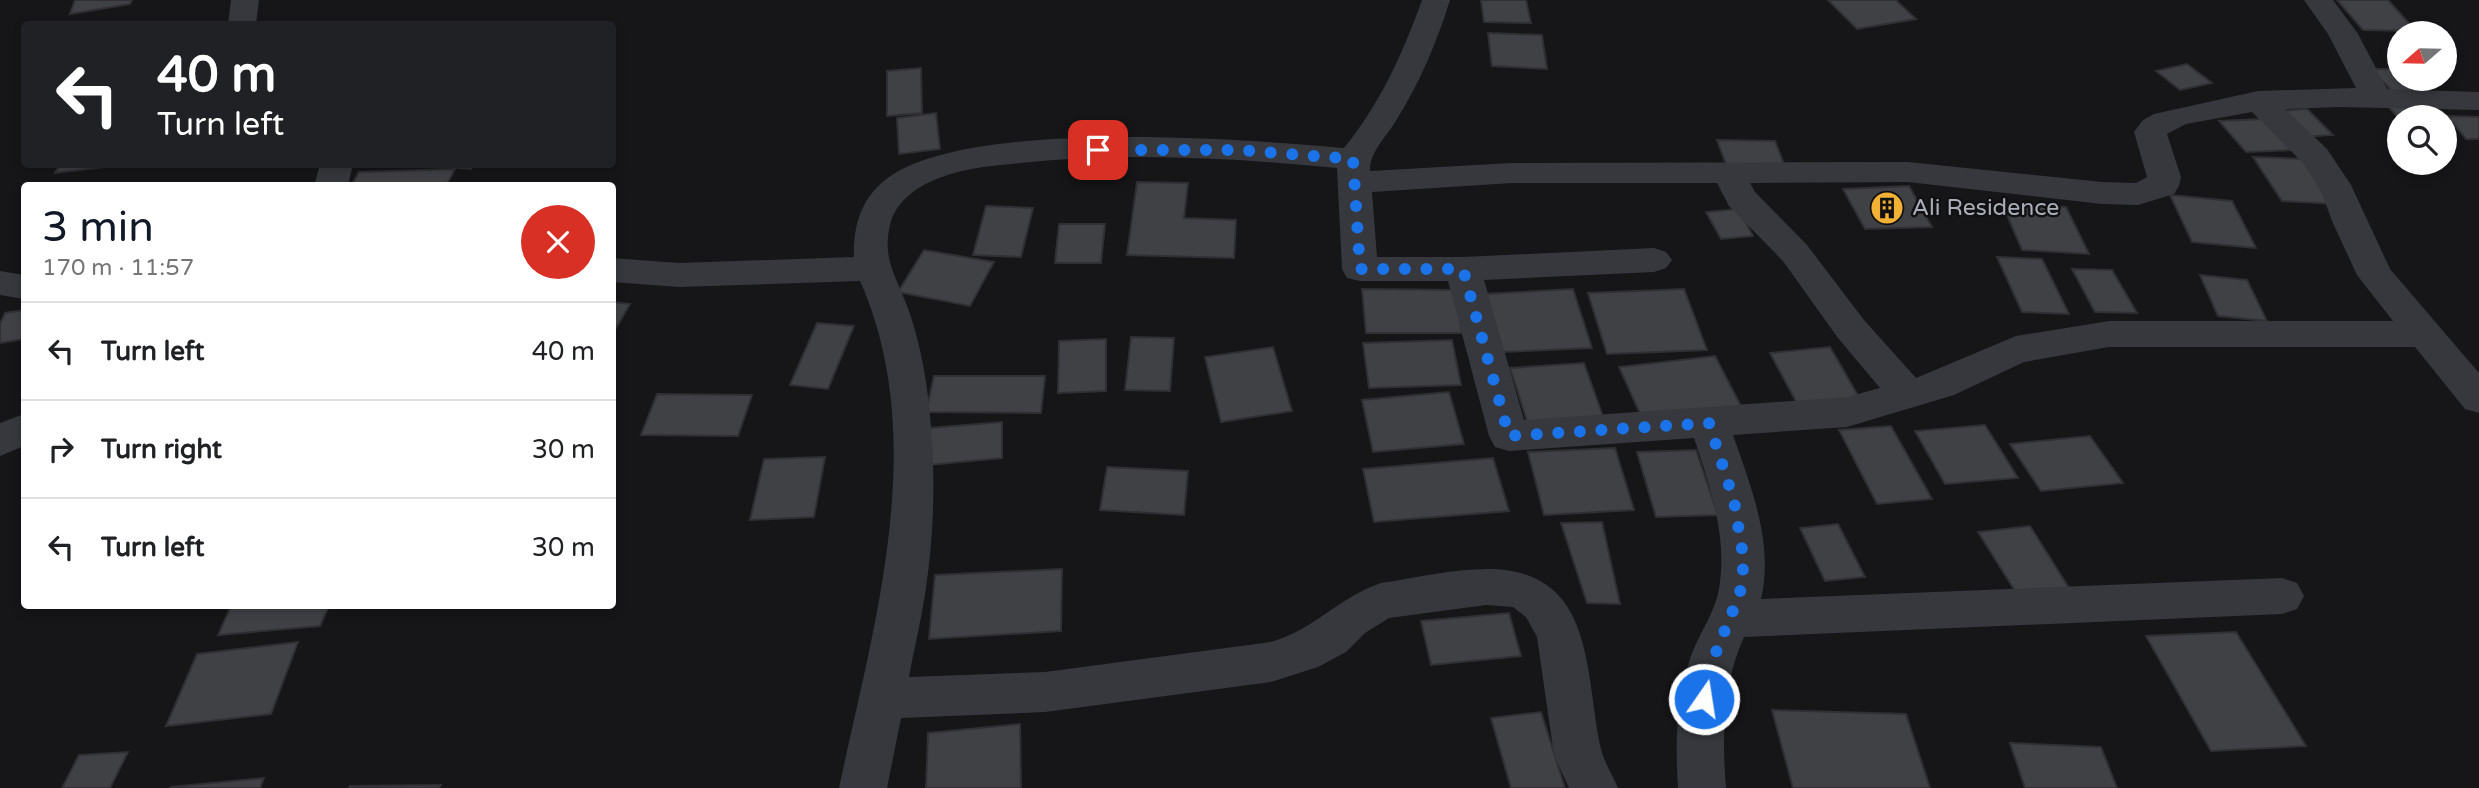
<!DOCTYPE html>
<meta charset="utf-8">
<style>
:root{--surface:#fff;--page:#f6f6f6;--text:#202124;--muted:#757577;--line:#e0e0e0;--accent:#111827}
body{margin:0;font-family:"Varela Round",sans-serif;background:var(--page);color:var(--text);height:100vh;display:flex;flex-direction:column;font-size:26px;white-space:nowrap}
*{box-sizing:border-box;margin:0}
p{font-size:23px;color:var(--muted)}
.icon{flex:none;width:38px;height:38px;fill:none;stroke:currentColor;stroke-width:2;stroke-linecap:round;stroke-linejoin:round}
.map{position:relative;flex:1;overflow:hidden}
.drawer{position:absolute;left:21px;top:182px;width:595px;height:427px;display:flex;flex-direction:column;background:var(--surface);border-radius:7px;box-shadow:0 4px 10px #0003}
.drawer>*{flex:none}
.banner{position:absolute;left:21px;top:21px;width:595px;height:147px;border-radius:7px;box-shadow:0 4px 10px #0003;background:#202124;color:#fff;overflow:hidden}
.needle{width:46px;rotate:250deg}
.buttons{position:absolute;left:2387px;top:21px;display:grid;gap:14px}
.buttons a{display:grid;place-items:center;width:70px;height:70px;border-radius:50%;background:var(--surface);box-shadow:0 4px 10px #0003;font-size:35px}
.pin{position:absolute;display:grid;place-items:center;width:60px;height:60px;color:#fff;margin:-30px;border-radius:14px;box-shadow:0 4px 10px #0006}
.me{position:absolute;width:77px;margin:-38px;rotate:13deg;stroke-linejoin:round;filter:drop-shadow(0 0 5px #0008)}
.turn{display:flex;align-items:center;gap:24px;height:147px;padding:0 21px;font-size:32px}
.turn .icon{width:91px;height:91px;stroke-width:2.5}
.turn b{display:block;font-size:49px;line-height:60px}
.round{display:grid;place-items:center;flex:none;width:74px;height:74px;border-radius:37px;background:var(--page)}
.overview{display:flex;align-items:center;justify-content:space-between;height:119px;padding:0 21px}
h1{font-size:42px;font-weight:600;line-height:52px;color:var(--accent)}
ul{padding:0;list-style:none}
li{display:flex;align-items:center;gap:21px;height:98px;padding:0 21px;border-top:2px solid var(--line)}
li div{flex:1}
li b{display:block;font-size:26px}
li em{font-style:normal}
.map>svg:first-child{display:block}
.building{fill:#404145;stroke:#303034;stroke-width:2}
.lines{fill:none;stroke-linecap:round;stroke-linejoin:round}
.minor{fill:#37383d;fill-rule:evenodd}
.route{stroke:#1a73e8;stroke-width:12;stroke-dasharray:0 21.6}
.labels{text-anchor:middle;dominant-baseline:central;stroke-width:5;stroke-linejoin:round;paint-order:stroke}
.poi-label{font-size:23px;fill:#a8adb8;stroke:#111113;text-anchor:start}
</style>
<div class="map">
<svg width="2479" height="788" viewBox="0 0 2479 788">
<rect width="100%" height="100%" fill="#161618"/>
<!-- building -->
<path class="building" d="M75 0H132L130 4 70 14Z
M1481 0H1526L1531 23 1484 22Z
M1828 0H1896L1916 19 1857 29Z
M2337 0H2388L2416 31 2363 30Z
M1488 33 1542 35 1547 69 1492 66Z
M2187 64 2212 83 2180 90 2156 71Z
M921 68 922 113 887 116V71Z
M2371 69H2399V79H2410L2422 92H2393Z
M2388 106 2420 107 2429 117 2399 119Z
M2307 109 2333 135 2301 137 2277 111Z
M936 113 940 149 899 154 897 118Z
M2447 116 2479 117V139H2466Z
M2263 119 2291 150 2246 152 2219 121Z
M1717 140 1775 141 1785 167H1727Z
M2253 157 2305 159 2336 204 2282 201Z
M60 164H128L55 173Z
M418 164H474L471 169Z
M455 169 446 186H351L359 172Z
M1137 182 1188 183 1184 218 1236 220 1234 258 1127 255Z
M1909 186 1932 227 1865 229 1843 189Z
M2170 195 2232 201 2256 248 2192 242Z
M2002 203 2066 207 2089 254 2022 250Z
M986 206 1033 208 1021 257 973 255Z
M1738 209 1753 236 1721 239 1706 212Z
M1059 224H1105L1101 263H1055Z
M924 250 994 262 970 306 898 292Z
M1997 257 2042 259 2069 314 2022 312Z
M2072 269 2112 270 2137 313 2095 312Z
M2200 275 2247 280 2267 321 2218 316Z
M1362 289 1456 290 1462 333H1366Z
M1573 289 1592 348 1502 352 1485 294Z
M1684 289 1707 350 1607 354 1588 293Z
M612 302 630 304 612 335Z
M24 310V339L0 343V324L5 313Z
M817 323 854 326 828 389 790 385Z
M1131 337 1174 338 1170 391 1125 390Z
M1106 339V391L1058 393 1059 341Z
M1452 340 1461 385 1369 388 1363 343Z
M1273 347 1292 411 1221 422 1205 357Z
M1830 347 1860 399 1798 405 1770 353Z
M1715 356 1742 408 1643 420 1619 367Z
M1584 363 1605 422 1529 427 1510 368Z
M934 376H1045L1041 413 926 412Z
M1449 392 1464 444 1373 452 1362 400Z
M657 394 752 395 738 436 641 435Z
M1002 422V458L929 465 930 428Z
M1985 425 2018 478 1945 484 1915 431Z
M1891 426 1932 499 1877 504 1839 430Z
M2090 436 2123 483 2041 491 2010 444Z
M1615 448 1634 510 1544 515 1528 452Z
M1696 450 1718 515 1656 517 1637 452Z
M825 457 814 517 750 520 764 459Z
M1493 458 1509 511 1374 522 1363 469Z
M1107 467 1188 471 1184 515 1100 510Z
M1602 522 1620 604 1587 603 1561 523Z
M1838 524 1865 577 1825 581 1800 528Z
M2030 526 2074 596 2022 602 1978 532Z
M1062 569 1061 631 929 639 935 575Z
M231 606H329L320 626 218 635Z
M1509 613 1521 656 1431 665 1421 621Z
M2236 632 2306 746 2211 751 2146 636Z
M298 642 271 714 166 726 197 654Z
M1772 710 1906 714 1930 788H1793Z
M1541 712 1565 788H1511L1491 718Z
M1020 724 1021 788H926L928 733Z
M2010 743 2101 747 2117 788H2025Z
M128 752 110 788H62L79 755Z
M264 778 260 788H170L171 787Z
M441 785 439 788H349L350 786Z"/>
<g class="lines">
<!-- minor -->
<path class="minor" d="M231 0H259L256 24H228Z
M1422 0H1450C1437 42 1420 82 1397 119 1388 135 1369 152 1370 171L1512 163 1908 162 2102 182 2136 183 2147 177 2134 132 2143 120 2154 114 2258 91 2356 88 2328 34 2304 0H2333L2358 34 2387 89 2479 92V110L2338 107 2285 109 2327 149 2351 185 2390 269 2479 373V413L2465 409 2415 347H2109L2024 362 1954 395 1847 427 1733 435C1751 487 1774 543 1761 599L2282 578 2297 583 2304 596 2297 609 2282 614 1744 637C1722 685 1722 737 1726 788H1678C1675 744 1676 699 1691 656 1699 633 1715 613 1719 589 1728 537 1710 486 1694 438L1509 451 1495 447 1489 436 1448 281H1360L1347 278 1342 269 1337 168C1233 158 1125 152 1020 163 994 166 967 167 942 177 919 185 896 200 890 225 882 259 896 276 907 306 916 330 922 356 926 382 936 451 936 525 925 594 921 621 914 649 909 677L1045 672 1271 642C1316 629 1337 598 1381 583 1415 578 1453 569 1487 569 1596 569 1584 671 1601 749 1604 762 1613 776 1618 788H1569L1554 755 1537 637 1526 617 1513 607 1486 605 1389 618 1365 633 1346 652 1318 667 1271 682 1045 712 901 718 887 788H839C873 627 931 440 860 281L679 287 612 282V258L679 263 854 257C853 229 860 200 884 181 960 117 1245 139 1344 148 1380 104 1403 53 1422 0ZM2252 112 2303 163 2322 193 2332 221 2357 275 2393 321H2109L2016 336 1916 378 1864 320 1807 245 1755 192 1750 183 1908 182 2102 204 2138 205 2174 194 2179 186 2181 177 2167 134 2186 124ZM1512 183H1717L1729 206 1783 261 1838 338 1880 388 1847 397 1524 420 1484 280 1654 272 1666 268 1672 260 1666 252 1654 248 1463 257H1377L1372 192Z
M320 164H353L348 186H314Z
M0 271 24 275V299L0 295Z
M24 414V446L0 456V423Z"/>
</g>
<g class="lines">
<!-- route -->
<path class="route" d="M1098 150H1239L1353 159 1360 269H1463L1509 436 1709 423 1734 501 1744 561 1740 593 1714 657 1704 699"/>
</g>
<!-- icons -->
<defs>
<symbol id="building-disc" viewBox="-11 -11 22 22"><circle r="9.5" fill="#f2b134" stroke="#111113"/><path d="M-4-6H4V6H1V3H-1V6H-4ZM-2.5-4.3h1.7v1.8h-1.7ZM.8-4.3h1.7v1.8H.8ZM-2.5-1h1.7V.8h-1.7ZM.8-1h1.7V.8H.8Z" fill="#111"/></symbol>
</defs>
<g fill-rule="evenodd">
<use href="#building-disc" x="1868" y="189" width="38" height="38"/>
</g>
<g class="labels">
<!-- poi labels -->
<g class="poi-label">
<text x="1912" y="208">Ali Residence</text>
</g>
</g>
</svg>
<div class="buttons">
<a><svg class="needle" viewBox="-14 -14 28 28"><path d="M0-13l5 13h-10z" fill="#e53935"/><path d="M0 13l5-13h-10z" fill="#757577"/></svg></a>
<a><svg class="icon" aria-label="search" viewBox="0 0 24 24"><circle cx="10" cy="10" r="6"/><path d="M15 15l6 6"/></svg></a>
</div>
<div class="pin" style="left:1098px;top:150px;background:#d93025"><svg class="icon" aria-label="arrive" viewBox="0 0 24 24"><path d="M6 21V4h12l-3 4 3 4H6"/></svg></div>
<svg class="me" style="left:1704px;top:699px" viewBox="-20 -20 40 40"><circle r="17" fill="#1a73e8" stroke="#fff" stroke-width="3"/><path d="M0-11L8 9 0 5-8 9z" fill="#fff"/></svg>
<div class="banner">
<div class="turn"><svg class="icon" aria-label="left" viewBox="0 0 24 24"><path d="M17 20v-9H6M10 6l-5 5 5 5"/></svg><div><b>40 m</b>Turn left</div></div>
</div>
<section class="drawer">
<div class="overview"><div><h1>3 min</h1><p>170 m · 11:57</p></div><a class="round" style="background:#d93025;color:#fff"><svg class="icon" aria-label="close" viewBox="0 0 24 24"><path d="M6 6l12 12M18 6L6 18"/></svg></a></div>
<ul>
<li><svg class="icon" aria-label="left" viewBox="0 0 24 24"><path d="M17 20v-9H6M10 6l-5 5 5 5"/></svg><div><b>Turn left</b></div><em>40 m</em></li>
<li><svg class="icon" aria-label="right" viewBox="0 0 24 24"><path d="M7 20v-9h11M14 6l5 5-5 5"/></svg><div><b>Turn right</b></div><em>30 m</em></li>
<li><svg class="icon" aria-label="left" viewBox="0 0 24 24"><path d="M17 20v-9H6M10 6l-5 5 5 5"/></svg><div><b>Turn left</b></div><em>30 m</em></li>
</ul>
</section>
</div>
